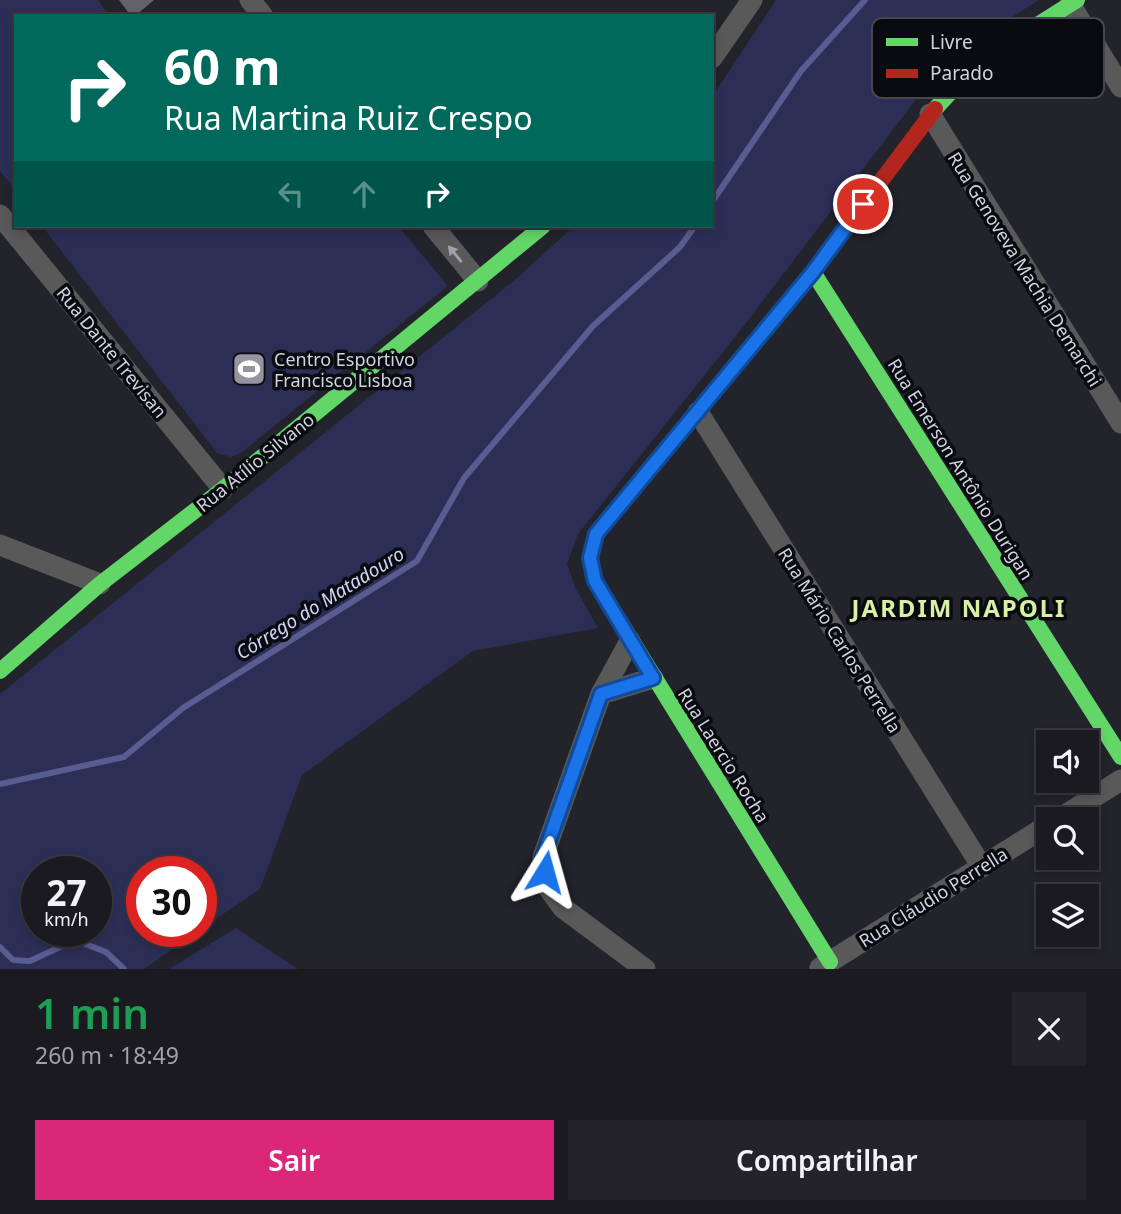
<!DOCTYPE html>
<html lang="pt">
<meta charset="utf-8">
<style>
:root{--surface:#1a1a20;--page:#232329;--text:#f1f3f6;--muted:#9fa1a5;--line:#38383e;--accent:#db2777}
body{margin:0;font-family:"Noto Sans",sans-serif;background:var(--page);color:var(--text);height:100vh;display:flex;flex-direction:column;font-size:26px;white-space:nowrap}
*{box-sizing:border-box;margin:0}
p{font-size:23px;color:var(--muted)}
.icon{flex:none;width:38px;height:38px;fill:none;stroke:currentColor;stroke-width:2;stroke-linecap:round;stroke-linejoin:round}
.map{position:relative;height:969px;overflow:hidden}
.drawer{display:flex;flex-direction:column;background:var(--surface);flex:1}
.drawer>*{flex:none}
.banner{position:absolute;left:14px;top:14px;width:700px;height:214px;border-radius:0px;box-shadow:0 4px 10px #0003,0 0 0 2px var(--line);background:#00695c;color:#fff;overflow:hidden}
.fabs{position:absolute;left:1036px;top:730px;display:grid;gap:14px}
.fabs a{display:grid;place-items:center;width:63px;height:63px;border-radius:0px;background:var(--surface);box-shadow:0 4px 10px #0003,0 0 0 2px var(--line);font-size:35px}
.speed{position:absolute;left:21px;top:856px;display:flex;gap:14px;font-size:35px;font-weight:700;text-align:center}
.speed>*{display:grid;place-content:center;width:91px;height:91px;border-radius:50%;background:var(--surface);box-shadow:0 4px 10px #0003,0 0 0 2px var(--line);line-height:1}
.speed small{font-size:18px;font-weight:400}
.speed .limit{border:10px solid #d22;background:#fff;color:#111}
.pin{position:absolute;display:grid;place-items:center;width:60px;height:60px;color:#fff;margin:-30px;border:4px solid #fff;border-radius:50%;box-shadow:0 2px 7px #0007}
.me{position:absolute;width:77px;margin:-38px;rotate:8deg;stroke-linejoin:round;filter:drop-shadow(0 0 5px #0008)}
.turn{display:flex;align-items:center;gap:24px;height:147px;padding:0 35px;font-size:32px}
.turn .icon{width:91px;height:91px;stroke-width:2.5}
.turn b{display:block;font-size:49px;line-height:60px}
.lanes{display:flex;align-items:center;height:66px;padding:0 35px;background:#0003;justify-content:center;gap:35px;direction:ltr}
.lanes .off{opacity:.35}
.round{display:grid;place-items:center;flex:none;width:74px;height:74px;border-radius:0px;background:var(--page)}
.overview{display:flex;align-items:center;justify-content:space-between;height:119px;padding:0 35px}
h1{font-size:42px;font-weight:600;line-height:52px;color:#1e9e55}
.cta{display:flex;gap:14px;margin-top:auto;padding:14px 35px}
.cta a{flex:1;height:80px;border-radius:0px;background:var(--accent);color:#fff;font-size:28px;font-weight:600;line-height:80px;text-align:center}
.cta a+a{background:var(--page);color:var(--text)}
.map>svg:first-child{display:block}
.green{fill:#2c2e56;fill-rule:evenodd}
.lines{fill:none;stroke-linecap:round;stroke-linejoin:round}
.stream{stroke:#595c90;stroke-width:6}
.building{fill:#62636b}
.street{stroke:#585958;stroke-width:21}
.fast{stroke:#63d668;stroke-width:16}
.jam{stroke:#b3261e;stroke-width:16}
.oneway{fill:#a1a2a8}
.route-casing{stroke:#114b97;stroke-width:18}
.route{stroke:#1a73e8;stroke-width:12}
.labels{text-anchor:middle;dominant-baseline:central;stroke-width:7;stroke-linejoin:round;paint-order:stroke}
.street-label{font-size:18px;fill:#d2d3dd;stroke:#0a0a11}
.poi-label{font-size:18px;fill:#d2d3dd;stroke:#0a0a11;text-anchor:start}
.water-label{font-size:19px;font-style:italic;fill:#d1d5f8;stroke:#0a0a11}
.district-label{font-size:24px;font-weight:bold;letter-spacing:2px;fill:#d7f0a6;stroke:#0a0a11}
.key{fill:#0a0a11;stroke:#46464e;stroke-width:2}
.key-label{font-size:19px;fill:#d2d3dd}
</style>
<div class="map">
<svg width="1121" height="969" viewBox="0 0 1121 969">
<rect width="100%" height="100%" fill="#22232b"/>
<!-- green -->
<path class="green" d="M0 0H98L109 16H16V191L0 171Z
M776 0H1039L952 55 914 102 743 327 578 534 567 564 576 589 598 628 473 651 302 775 260 889 201 929V872H142V931H199L144 969H0V694L516 279 574 226H712V97ZM37 872H96V931H37Z
M42 226H398L448 286 242 452 231 457 217 453Z
M236 928 298 969H169Z"/>
<g class="lines">
<!-- stream -->
<path class="stream" d="M712 202 801 71 865 0
M0 784 124 757 183 708 417 561 464 478 593 326 680 247 695 226
M0 947 13 960 30 961 75 940 106 952 124 969"/>
</g>
<!-- building -->
<path class="building" d="M119 0H154L135 16H131Z"/>
<g class="lines">
<!-- street -->
<path class="street" d="M250 0 263 16
M1070 4 1121 87
M712 58 752 0
M930 114 1121 423
M0 215 223 489
M433 226 478 281
M698 412 982 867
M0 545 100 584
M630 641 601 694 543 857 547 886 563 908 645 969
M601 694 653 678
M1059 819 1121 780
M820 968 1048 825"/>
<!-- fast -->
<path class="fast" d="M935 109 977 63 1077 0
M813 272 1121 757
M764 331 596 534 590 558 595 581 830 962
M0 671 100 584 223 489 543 226"/>
<!-- jam -->
<path class="jam" d="M764 331 813 272 935 109"/>
</g>
<!-- one-way arrows -->
<defs><path id="oneway-solid" d="M-6-.8H1V-3.2L6.5 0L1 3.2V.8H-6Z" transform="scale(1.75)"/></defs>
<use class="oneway" href="#oneway-solid" transform="translate(455 254) rotate(-129)"/>
<g class="lines">
<defs>
<path id="route" d="M545 872 543 857 601 694 653 678 595 581 590 558 596 534 813 272 863 204"/>
</defs>
<!-- route casing -->
<use href="#route" class="route-casing"/>
<!-- route -->
<use href="#route" class="route"/>
</g>
<!-- icons -->
<defs>
<symbol id="stadium-square" viewBox="-11 -11 22 22"><rect x="-9" y="-9" width="18" height="18" rx="4" fill="#94959f" stroke="#0a0a11"/><path d="M0-5a6.5 5 0 1 0 0 10a6.5 5 0 1 0 0-10ZM-3.5-1.8h7v3.6h-7Z" fill="#fff"/></symbol>
</defs>
<g fill-rule="evenodd">
<use href="#stadium-square" x="230" y="350" width="38" height="38"/>
</g>
<g class="labels">
<!-- street labels -->
<g class="street-label">
<text transform="translate(1025 269) rotate(58)">Rua Genoveva Machia Demarchi</text>
<text transform="translate(112 352) rotate(51)">Rua Dante Trevisan</text>
<text transform="translate(255 462) rotate(-39)">Rua Atílio Silvano</text>
<text transform="translate(961 469) rotate(58)">Rua Emerson Antônio Durigan</text>
<text transform="translate(840 640) rotate(58)">Rua Mário Carlos Perrella</text>
<text transform="translate(724 755) rotate(58)">Rua Laercio Rocha</text>
<text transform="translate(933 897) rotate(-32)">Rua Cláudio Perrella</text>
</g>
<!-- poi labels -->
<g class="poi-label">
<text x="274" y="359">Centro Esportivo<tspan x="274" dy="21">Francisco Lisboa</tspan></text>
</g>
<!-- water labels -->
<g class="water-label">
<text transform="translate(320 603) rotate(-32)">Córrego do Matadouro</text>
</g>
<!-- district labels -->
<g class="district-label">
<text x="959" y="607">JARDIM NAPOLI</text>
</g>
</g>
<!-- legend -->
<rect x="872" y="18" width="232" height="80" rx="10" class="key"/>
<rect x="886" y="38" width="32" height="8" fill="#63d668"/>
<rect x="886" y="69" width="32" height="9" fill="#b3261e"/>
<g class="key-label">
<text x="930" y="49">Livre</text>
<text x="930" y="80">Parado</text>
</g>
</svg>
<div class="fabs">
<a><svg class="icon" aria-label="sound" viewBox="0 0 24 24"><path d="M4 9h4l5-4v14l-5-4H4zM17 9q2 3 0 6"/></svg></a>
<a><svg class="icon" aria-label="search" viewBox="0 0 24 24"><circle cx="10" cy="10" r="6"/><path d="M15 15l6 6"/></svg></a>
<a><svg class="icon" aria-label="layers" viewBox="0 0 24 24"><path d="M12 4l9 5-9 5-9-5zM3 14l9 5 9-5"/></svg></a>
</div>
<div class="speed"><div>27<small>km/h</small></div><div class="limit">30</div></div>
<div class="pin" style="left:863px;top:204px;background:#d93025"><svg class="icon" aria-label="arrive" viewBox="0 0 24 24"><path d="M6 21V4h12l-3 4 3 4H6"/></svg></div>
<svg class="me" style="left:545px;top:872px" viewBox="-20 -20 40 40"><path d="M0-17L14 15 0 8-14 15z" fill="#1a73e8" stroke="#fff" stroke-width="4"/></svg>
<div class="banner">
<div class="turn"><svg class="icon" aria-label="right" viewBox="0 0 24 24"><path d="M7 20v-9h11M14 6l5 5-5 5"/></svg><div><b>60 m</b>Rua Martina Ruiz Crespo</div></div>
<div class="lanes"><svg class="icon off" aria-label="left" viewBox="0 0 24 24"><path d="M17 20v-9H6M10 6l-5 5 5 5"/></svg><svg class="icon off" aria-label="ahead" viewBox="0 0 24 24"><path d="M12 20V5M6 11l6-6 6 6"/></svg><svg class="icon" aria-label="right" viewBox="0 0 24 24"><path d="M7 20v-9h11M14 6l5 5-5 5"/></svg></div>
</div>
</div>
<section class="drawer">
<div class="overview"><div><h1>1 min</h1><p>260 m · 18:49</p></div><a class="round"><svg class="icon" aria-label="close" viewBox="0 0 24 24"><path d="M6 6l12 12M18 6L6 18"/></svg></a></div>
<div class="cta"><a>Sair</a><a>Compartilhar</a></div>
</section>
